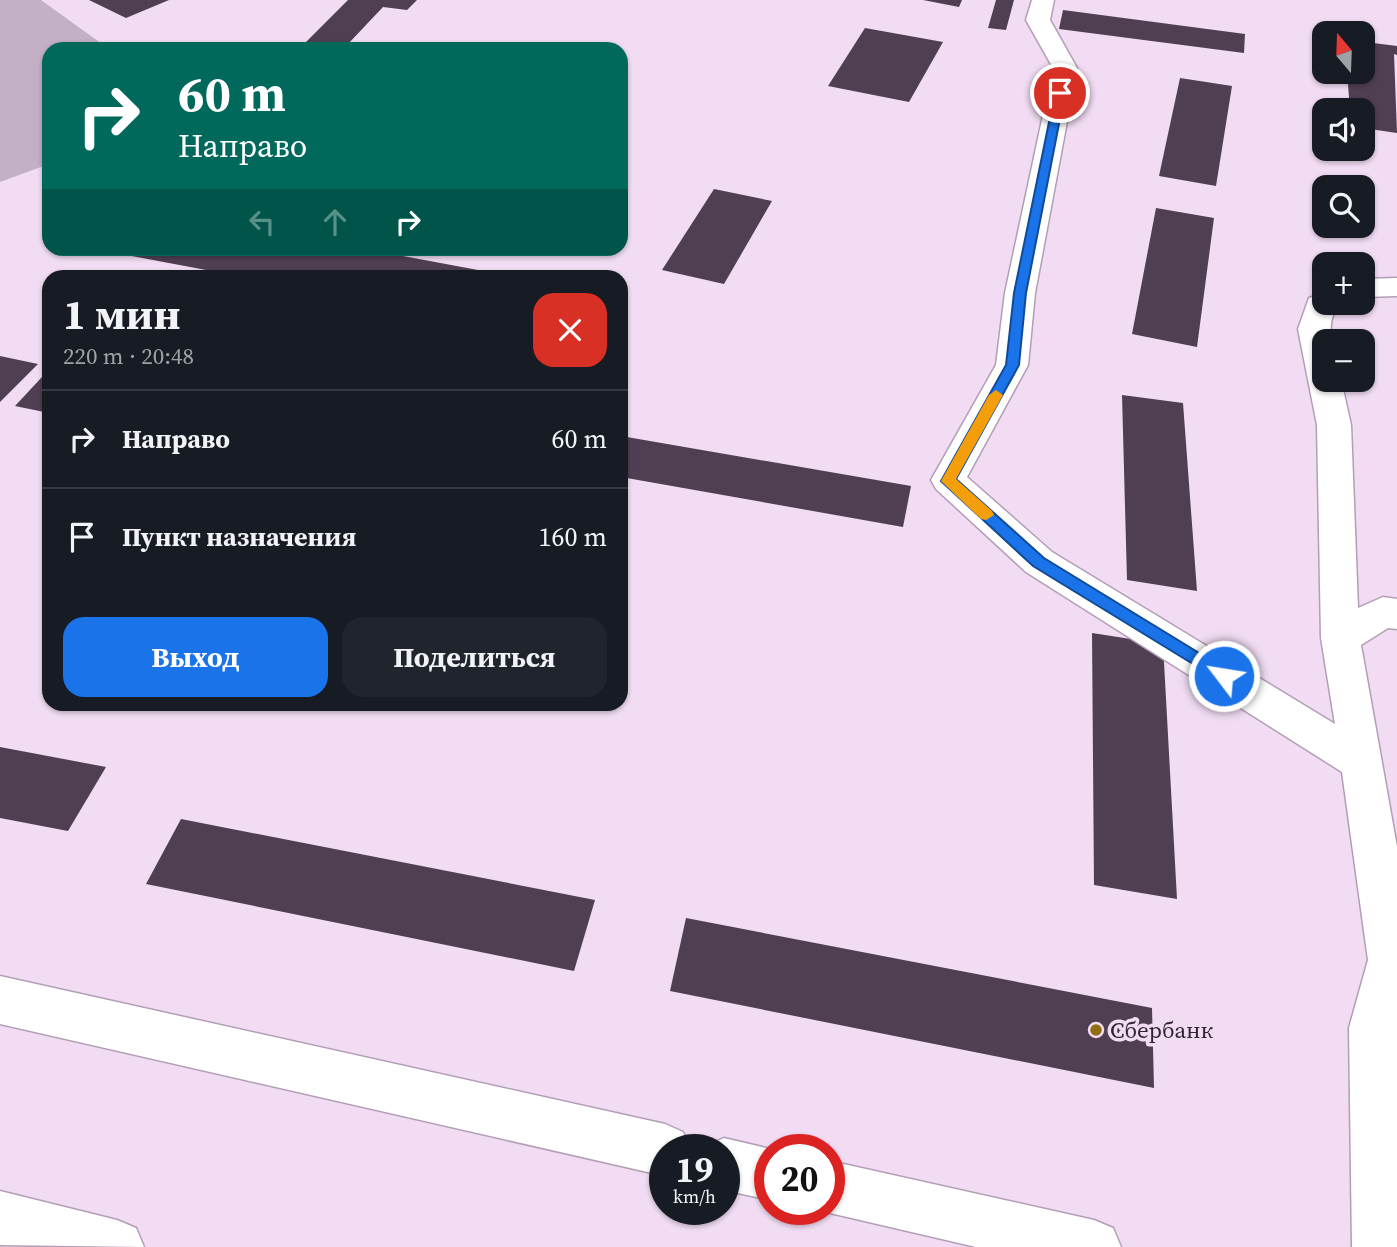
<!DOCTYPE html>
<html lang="ru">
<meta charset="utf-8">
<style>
:root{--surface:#171b24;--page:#20242c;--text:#f1f3f6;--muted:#9ea1a6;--line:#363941;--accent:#1a73e8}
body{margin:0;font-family:"Source Serif 4",serif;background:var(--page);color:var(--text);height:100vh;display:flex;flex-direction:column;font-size:26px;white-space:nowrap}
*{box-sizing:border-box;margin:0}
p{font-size:23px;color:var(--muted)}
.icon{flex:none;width:38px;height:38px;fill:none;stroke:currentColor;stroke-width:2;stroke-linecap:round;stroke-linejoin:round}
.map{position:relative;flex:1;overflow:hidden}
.sheet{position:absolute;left:42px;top:270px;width:586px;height:441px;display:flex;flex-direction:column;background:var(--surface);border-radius:21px;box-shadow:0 2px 5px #0004}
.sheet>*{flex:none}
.banner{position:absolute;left:42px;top:42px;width:586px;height:214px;border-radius:21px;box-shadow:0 2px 5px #0004;background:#00695c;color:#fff;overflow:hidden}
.needle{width:46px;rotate:341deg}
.tools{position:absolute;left:1312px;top:21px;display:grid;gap:14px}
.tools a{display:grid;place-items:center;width:63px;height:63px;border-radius:14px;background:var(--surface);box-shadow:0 2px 5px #0004;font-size:35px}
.speed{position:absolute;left:649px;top:1134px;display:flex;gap:14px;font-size:35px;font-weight:700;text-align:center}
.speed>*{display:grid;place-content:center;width:91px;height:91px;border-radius:50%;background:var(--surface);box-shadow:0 2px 5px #0004;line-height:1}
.speed small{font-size:18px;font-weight:400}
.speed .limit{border:10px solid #d22;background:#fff;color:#111}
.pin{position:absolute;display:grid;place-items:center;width:60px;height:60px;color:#fff;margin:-30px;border:4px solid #fff;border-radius:50%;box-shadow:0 2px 7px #0007}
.me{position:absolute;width:77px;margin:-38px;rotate:301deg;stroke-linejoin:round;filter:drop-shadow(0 0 5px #0008)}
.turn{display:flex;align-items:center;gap:24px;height:147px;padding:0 21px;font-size:32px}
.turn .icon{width:91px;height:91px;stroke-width:2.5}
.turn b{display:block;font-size:49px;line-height:60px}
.lanes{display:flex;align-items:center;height:66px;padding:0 21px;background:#0003;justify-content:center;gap:35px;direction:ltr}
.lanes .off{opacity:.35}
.round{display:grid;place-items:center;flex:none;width:74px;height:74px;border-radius:21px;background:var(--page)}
.headline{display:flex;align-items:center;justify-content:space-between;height:119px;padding:0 21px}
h1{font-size:42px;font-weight:700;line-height:52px}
.cta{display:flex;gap:14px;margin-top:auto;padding:14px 21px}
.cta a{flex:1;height:80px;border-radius:21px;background:var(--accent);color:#fff;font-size:28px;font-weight:700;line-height:80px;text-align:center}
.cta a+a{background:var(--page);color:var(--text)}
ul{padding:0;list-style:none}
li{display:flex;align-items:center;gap:21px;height:98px;padding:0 21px;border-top:2px solid var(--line)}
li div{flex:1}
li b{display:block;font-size:26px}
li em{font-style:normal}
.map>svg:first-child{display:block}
.green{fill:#c4b0c6}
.building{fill:#503f53}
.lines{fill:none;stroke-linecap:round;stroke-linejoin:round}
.minor-casing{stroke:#b29eb5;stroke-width:3}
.major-casing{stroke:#b29eb5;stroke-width:3}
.minor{fill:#fff;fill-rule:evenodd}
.major{fill:#fff;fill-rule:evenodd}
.route{fill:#1a73e8;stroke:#114b97;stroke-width:2}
.slow{fill:#f59e0b}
.poi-dot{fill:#926d13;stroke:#f1dcf3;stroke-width:2.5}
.labels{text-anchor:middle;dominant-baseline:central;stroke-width:7;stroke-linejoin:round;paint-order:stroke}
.near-poi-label{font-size:23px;fill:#2f2730;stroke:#f1dcf3;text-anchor:start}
</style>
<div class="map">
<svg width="1397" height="1247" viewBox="0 0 1397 1247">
<rect width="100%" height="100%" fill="#f1dcf3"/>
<!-- green -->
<path class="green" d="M0 0H41L109 49H49V164L0 182Z"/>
<!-- building -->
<path class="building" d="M89 0H169L126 18Z
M348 0H417L407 10 383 7 348 44 359 46 355 49H299Z
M923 0H962L959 7Z
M996 0H1014L1006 30 988 28Z
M1063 10 1245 34 1244 53 1059 29Z
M865 28 943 42 909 102 828 86Z
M1365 42 1397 46V55L1394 54 1397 133 1363 128V110H1350L1347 72H1363Z
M1180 78 1232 86 1216 186 1159 176Z
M714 189 772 201 724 284 662 270Z
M1156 208 1214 218 1197 347 1132 334Z
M127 248H360L478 270 473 276H238L121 254Z
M0 356 38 364 0 402Z
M42 377 49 378V413L15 406Z
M1122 395 1183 403 1197 591 1127 580Z
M621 436 911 486 903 527 621 477Z
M1092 633 1163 644 1177 899 1094 885Z
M0 747 106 767 68 831 0 818Z
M181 819 595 900 574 971 146 884Z
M686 918 1152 1008 1154 1088 670 991Z"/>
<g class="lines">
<defs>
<path id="minor" d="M1032 0H1054L1050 20 1077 68 1035 293 1028 365 967 477 1052 552 1335 724 1321 638 1317 425 1298 329 1309 298 1325 293V303H1340C1331 315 1329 326 1332 341H1325V380H1341L1351 425 1358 608 1383 597 1397 599V629L1388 628 1361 645 1397 847V1247H1352L1349 1028 1368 960 1342 772 1026 572 936 489 931 480 996 365 1005 293 1053 68 1026 20Z
M1397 278V296L1363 297V279Z
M0 976 665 1124 683 1132 691 1150H665V1176L0 1024Z
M724 1138 775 1150H770V1200L724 1190V1150H704L706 1146Z
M830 1161 1094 1220 1113 1228 1121 1247H976L830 1213 820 1209H830Z"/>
<path id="major" d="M0 1191 117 1220 136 1228 144 1247 0 1245Z"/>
</defs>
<!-- minor casing -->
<use href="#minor" class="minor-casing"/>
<!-- major casing -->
<use href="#major" class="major-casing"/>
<!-- minor -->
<use href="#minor" class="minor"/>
<!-- major -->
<use href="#major" class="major"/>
</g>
<!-- route -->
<path class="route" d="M1060 90 1065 93 1026 293 1019 365 956 479 1044 558 1230 672 1232 676 1230 681 1224 683 1033 566 941 481 1006 365 1014 293 1055 93Z"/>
<!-- slow -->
<path class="slow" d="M996 390 1003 395 956 479 992 511 994 515 986 520 981 519 941 481 989 395Z"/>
<!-- markers -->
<circle class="poi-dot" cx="1096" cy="1030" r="7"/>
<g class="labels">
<!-- near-poi labels -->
<g class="near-poi-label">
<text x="1110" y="1030">Сбербанк</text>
</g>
</g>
</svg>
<div class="tools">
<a><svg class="needle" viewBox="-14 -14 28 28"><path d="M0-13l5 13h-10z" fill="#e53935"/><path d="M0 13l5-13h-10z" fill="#9ea1a6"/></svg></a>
<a><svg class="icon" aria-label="sound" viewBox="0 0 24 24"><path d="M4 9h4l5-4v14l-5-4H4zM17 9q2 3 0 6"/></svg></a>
<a><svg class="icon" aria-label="search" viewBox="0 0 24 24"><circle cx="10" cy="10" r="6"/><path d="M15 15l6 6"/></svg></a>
<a>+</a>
<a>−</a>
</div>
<div class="speed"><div>19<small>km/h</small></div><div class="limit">20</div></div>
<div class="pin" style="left:1060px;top:93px;background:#d93025"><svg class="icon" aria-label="arrive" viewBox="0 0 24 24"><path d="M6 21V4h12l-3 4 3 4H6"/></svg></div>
<svg class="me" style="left:1224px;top:676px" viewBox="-20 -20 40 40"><circle r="17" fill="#1a73e8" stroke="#fff" stroke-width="3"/><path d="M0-11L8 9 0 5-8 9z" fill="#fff"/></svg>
<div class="banner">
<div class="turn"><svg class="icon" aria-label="right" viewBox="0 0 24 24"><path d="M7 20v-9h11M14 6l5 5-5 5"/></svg><div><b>60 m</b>Направо</div></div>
<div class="lanes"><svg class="icon off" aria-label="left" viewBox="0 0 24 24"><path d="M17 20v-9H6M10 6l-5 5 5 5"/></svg><svg class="icon off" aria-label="ahead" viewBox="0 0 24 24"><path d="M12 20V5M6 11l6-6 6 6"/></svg><svg class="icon" aria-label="right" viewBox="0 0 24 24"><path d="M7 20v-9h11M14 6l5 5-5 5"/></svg></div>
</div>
<section class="sheet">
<div class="headline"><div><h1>1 мин</h1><p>220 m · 20:48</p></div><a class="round" style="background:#d93025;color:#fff"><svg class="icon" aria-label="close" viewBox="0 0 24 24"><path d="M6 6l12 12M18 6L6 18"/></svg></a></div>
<ul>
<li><svg class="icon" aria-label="right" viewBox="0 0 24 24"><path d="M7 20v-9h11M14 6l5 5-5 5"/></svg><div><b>Направо</b></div><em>60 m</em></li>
<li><svg class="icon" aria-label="arrive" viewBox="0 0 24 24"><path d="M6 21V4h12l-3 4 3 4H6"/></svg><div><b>Пункт назначения</b></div><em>160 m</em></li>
</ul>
<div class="cta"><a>Выход</a><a>Поделиться</a></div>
</section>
</div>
